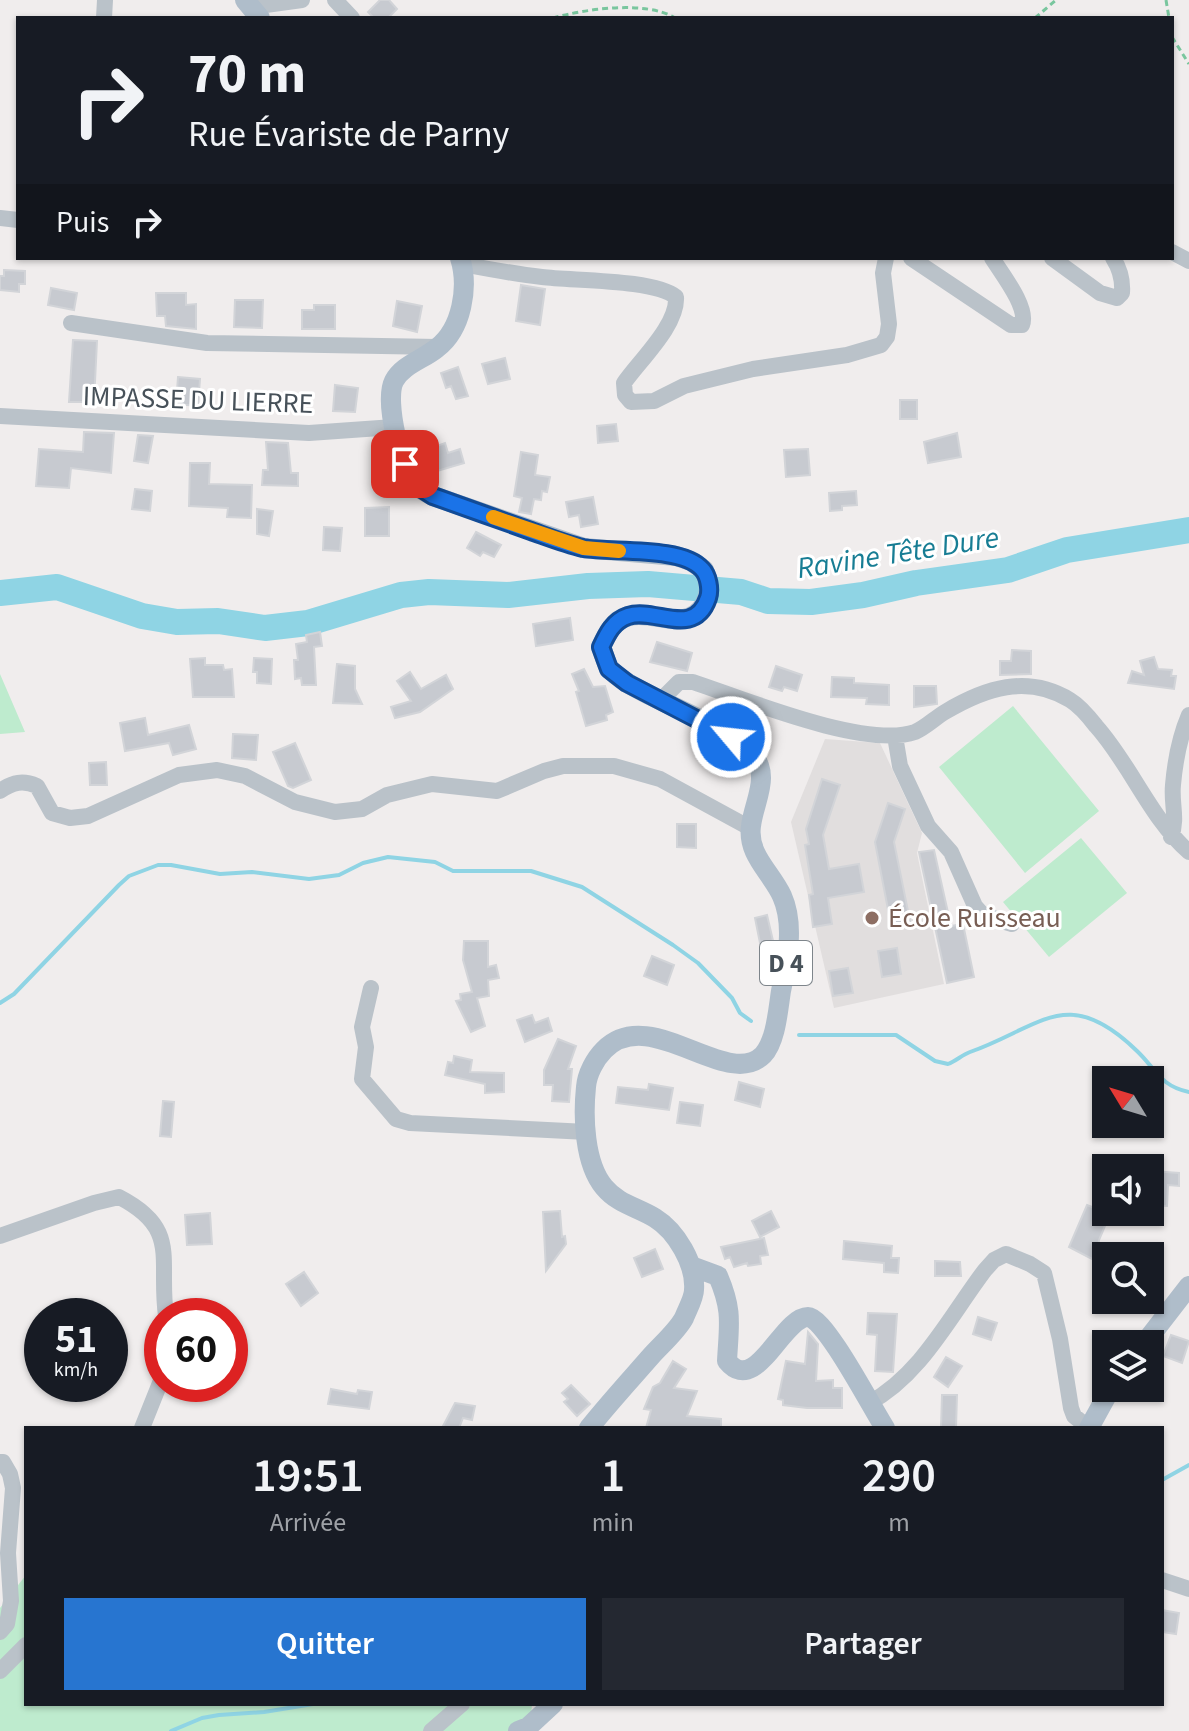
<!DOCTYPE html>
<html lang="fr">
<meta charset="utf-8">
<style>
:root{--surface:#171b24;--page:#242831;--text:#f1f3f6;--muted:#9ea1a6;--accent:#2775d0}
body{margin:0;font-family:"Source Sans 3",sans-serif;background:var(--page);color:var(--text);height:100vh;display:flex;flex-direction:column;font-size:30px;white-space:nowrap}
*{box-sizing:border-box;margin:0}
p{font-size:26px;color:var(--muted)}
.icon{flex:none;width:44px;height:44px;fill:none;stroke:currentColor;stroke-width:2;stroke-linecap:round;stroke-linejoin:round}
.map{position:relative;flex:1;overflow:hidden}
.drawer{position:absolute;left:24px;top:1426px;width:1140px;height:280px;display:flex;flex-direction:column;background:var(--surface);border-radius:0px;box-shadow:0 2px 6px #0004}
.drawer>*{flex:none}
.top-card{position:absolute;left:16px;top:16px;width:1158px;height:244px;border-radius:0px;box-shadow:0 2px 6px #0004;background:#171b24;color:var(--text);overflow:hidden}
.needle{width:52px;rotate:308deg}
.buttons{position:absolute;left:1092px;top:1066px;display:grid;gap:16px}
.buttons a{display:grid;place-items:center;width:72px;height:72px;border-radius:0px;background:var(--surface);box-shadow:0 2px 6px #0004;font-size:40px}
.speed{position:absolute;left:24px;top:1298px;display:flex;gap:16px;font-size:40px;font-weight:700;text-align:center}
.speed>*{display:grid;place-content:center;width:104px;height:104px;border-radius:50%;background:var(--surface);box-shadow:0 2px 6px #0004;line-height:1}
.speed small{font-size:20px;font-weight:400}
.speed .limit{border:12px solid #d22;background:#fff;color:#111}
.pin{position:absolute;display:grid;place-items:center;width:68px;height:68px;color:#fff;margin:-34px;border-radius:16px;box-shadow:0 4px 12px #0006}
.me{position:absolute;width:88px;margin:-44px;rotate:298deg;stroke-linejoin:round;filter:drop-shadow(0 0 6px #0008)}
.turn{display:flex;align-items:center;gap:28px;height:168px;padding:0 40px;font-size:36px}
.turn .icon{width:104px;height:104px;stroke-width:2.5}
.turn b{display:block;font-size:56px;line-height:68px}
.then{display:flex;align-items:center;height:76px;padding:0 40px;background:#0003;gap:16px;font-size:30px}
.eta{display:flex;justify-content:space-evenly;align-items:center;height:136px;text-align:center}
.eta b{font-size:48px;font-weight:600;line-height:56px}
.action{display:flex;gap:16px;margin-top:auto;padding:16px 40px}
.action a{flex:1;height:92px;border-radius:0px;background:var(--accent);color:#fff;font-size:32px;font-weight:600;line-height:92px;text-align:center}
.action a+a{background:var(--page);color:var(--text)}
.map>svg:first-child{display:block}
.education{fill:#e1dede}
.green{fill:#beebce}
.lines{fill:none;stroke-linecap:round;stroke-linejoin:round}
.stream{stroke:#8fd4e4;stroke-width:4}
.river{stroke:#8fd4e4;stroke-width:26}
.building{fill:#c7cad0;stroke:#d2d4d8;stroke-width:2}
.path{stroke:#79c69e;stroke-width:3;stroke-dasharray:6 4;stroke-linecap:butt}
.minor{stroke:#bac2c9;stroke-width:16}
.major{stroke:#afbdca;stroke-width:20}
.route-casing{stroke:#114b97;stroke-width:20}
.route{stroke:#1a73e8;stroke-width:14}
.slow{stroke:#f59e0b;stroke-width:14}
.education-dot{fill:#8d6e63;stroke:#fff;stroke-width:3}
.labels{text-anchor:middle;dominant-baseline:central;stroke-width:6;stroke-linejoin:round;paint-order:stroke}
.shield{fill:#fff;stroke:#7e858b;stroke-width:2}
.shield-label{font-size:26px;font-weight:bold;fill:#475159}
.street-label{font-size:28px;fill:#475159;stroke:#fff}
.education-label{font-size:28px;fill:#785e54;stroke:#fff;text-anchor:start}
.water-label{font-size:30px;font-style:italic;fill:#177d94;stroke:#fff}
</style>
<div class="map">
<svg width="1189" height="1731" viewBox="0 0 1189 1731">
<rect width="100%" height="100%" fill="#f0eded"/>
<!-- education -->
<path class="education" d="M825 739 880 743 922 833 917 853 944 984 834 1008 791 822Z"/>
<!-- green -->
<path class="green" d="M0 674 25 732 0 734Z
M1013 706 1099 811 1025 873 939 767Z
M1081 838 1127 893 1049 957 1003 902Z
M26 1575V1704H532L530 1731H0V1608Z"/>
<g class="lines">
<!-- stream -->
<path class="stream" d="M0 1003 14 994 119 885 129 876 158 865H171L220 874 252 872 309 879 339 875 363 863 388 857 435 862 453 871H531L582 887 673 945 698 963 732 998 740 1013 751 1021
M799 1035H896L935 1061 948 1064C956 1061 962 1055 970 1052 1041 1027 1067 983 1137 1051 1156 1069 1160 1086 1189 1092
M1162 1480 1189 1465
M171 1731 202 1718 219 1715 264 1712 313 1704"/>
<!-- river -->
<path class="river" d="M0 593 57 587 142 616 177 622 218 621 265 628 308 623 401 595 429 592 508 595 588 586 648 584 741 592 768 601 811 602 863 595 916 583 1008 570 1067 550 1189 530"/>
</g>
<!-- building -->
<path class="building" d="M380 0H389L397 9 388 18H374L368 12Z
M4 270 25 271V284H19V292L0 290V276H4Z
M521 285 545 289 540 325 516 321Z
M51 288 77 293 74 310 48 305Z
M156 293H186V305L196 304V329L166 326 165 316H157Z
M235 300H263L262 328 234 327Z
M397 301 422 306 417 332 393 326Z
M314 305H335V329H302V310H314Z
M73 340 97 341 94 402H69Z
M505 358 510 379 488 384 482 364Z
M458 367 468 396 456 399 451 386 446 388 441 373Z
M178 377 200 379 198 406 176 404Z
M335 385 358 388 355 412 333 411Z
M900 400H917V419H900Z
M616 424 618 441 598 443 597 426Z
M84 432 114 433 111 473 71 468 69 488 36 486 39 449 83 452Z
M957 433 961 457 928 463 924 442Z
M138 435 153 436 148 463 134 461Z
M266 442 288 443 291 473H298V486L262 485 263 470H268Z
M445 443 448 453 460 449 464 463 427 474 423 473 415 454Z
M808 449 810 475 786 477 784 450Z
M521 452 538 455 535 475 550 477 547 492 542 491 541 500 534 499 531 514 519 512 522 498 514 496Z
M190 463H210L209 484 252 485 251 518 227 517 228 508 189 506Z
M135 489 152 491 150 511 132 509Z
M856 491 857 505 842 506V510L830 511 829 493Z
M593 497 598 524 581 527 579 515 569 517 566 502Z
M389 507V536H365V508Z
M257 509 273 511 269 536 257 534Z
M324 527 342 528 340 551 323 550Z
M476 532 501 545 494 557 483 552 480 556 467 548Z
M570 618 573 640 536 646 533 624Z
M320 632 322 646 314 647 316 685H302L301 678 295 679 294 660H298L296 644 307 642 306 635Z
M657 642 692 653 687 671 650 662Z
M1012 650 1031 651V674L1000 675V661H1011Z
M1154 657 1158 669 1172 670 1171 676H1176L1174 689 1128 683 1132 671 1144 675 1140 661Z
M205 658V665H223L224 670 232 669 234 697H193L190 659Z
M254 658 272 659 271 684 257 683V672H253Z
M337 664 355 666V689L362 704 333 703Z
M776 666 802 675 797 691 784 687 782 691 769 687Z
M584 669 593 687 605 686 613 712 606 715 607 720 586 726 576 692 579 691 572 674Z
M410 672 421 689 446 675 453 689 420 712 395 718 391 707 411 701 397 681Z
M832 677 854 678V683L889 685V705L866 704 867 698 831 697Z
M914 686H936L937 704 914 707Z
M145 718 148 735 189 725 196 749 173 755 169 743 125 751 120 723Z
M233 734 258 735 256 760 232 758Z
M295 743 311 780 293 788 288 786 273 752Z
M106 762 107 785H90L89 763Z
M822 779 840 785 823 835 829 869 859 864 864 892 828 898 832 924 813 927 809 895 813 894 805 845 809 844 806 829Z
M888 803 905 809 894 842 910 921 891 925 875 842Z
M677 824H696V848L677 847Z
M934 850 951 926 963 924 974 977 947 983 919 852Z
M767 915 774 945 761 948 755 918Z
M464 941H488V967L496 965 499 978 488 980 489 996 477 998 485 1026 471 1032 456 1001 461 1000 460 994 472 992 463 960Z
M897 948 901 974 882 977 878 951Z
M652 956 674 965 667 985 644 976Z
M848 968 853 993 833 996 829 971Z
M532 1015 535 1023 548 1018 552 1031 525 1042 517 1020Z
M558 1039 576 1046 568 1069H572L569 1102 552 1101 553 1085H544V1070Z
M454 1056 472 1060 470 1072 504 1073V1092L485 1093V1084L445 1075 448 1062 453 1063Z
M739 1082 764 1089 760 1107 735 1100Z
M649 1084 673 1088 669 1110 616 1103 618 1087 648 1090Z
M163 1101 174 1102 171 1137 160 1136Z
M680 1102 703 1105 700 1126 677 1123Z
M1152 1171 1179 1173V1186L1168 1185 1167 1206 1150 1205Z
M1087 1205 1110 1214 1099 1240 1098 1247 1101 1248 1096 1261 1069 1247Z
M560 1211 562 1237 565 1236 566 1244 546 1271 543 1212Z
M771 1211 779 1227 760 1237 752 1221Z
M210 1213 212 1244 187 1245 185 1215Z
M764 1238 768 1255 760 1256 761 1264 748 1266 747 1263 734 1267 730 1257 725 1259 721 1247Z
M844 1241 892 1246 891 1258H899L898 1273 884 1272V1263L843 1259Z
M655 1249 663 1269 642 1277 634 1258Z
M935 1261 960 1262 961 1276H935Z
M304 1272 318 1293 301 1306 286 1284Z
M868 1313 897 1314 893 1372 875 1371 877 1335 867 1334Z
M978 1317 997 1323 991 1340 973 1334Z
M808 1332 818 1344 816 1381 833 1380V1388H842V1408H807L783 1405V1400L778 1399 786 1361 805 1364Z
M1171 1335 1189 1341 1182 1363 1163 1356Z
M946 1357 962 1366 948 1387 934 1377Z
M673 1361 686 1369 674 1388 697 1391 687 1416 721 1419V1428H646L651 1410 644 1409 653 1387 660 1383Z
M571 1385 590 1404 577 1416 564 1402 568 1399 562 1393Z
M331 1389 357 1394 358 1390 372 1392 369 1409 328 1404Z
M942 1395H957L956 1428H941Z
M455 1403 475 1406 472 1420 463 1418 459 1428H442Z
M1162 1610 1179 1613 1176 1634 1162 1632Z"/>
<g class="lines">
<!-- path -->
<path class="path" d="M1166 0 1169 18
M553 18C585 9 646 0 675 18
M1035 18 1056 0
M1172 37 1189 64"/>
<!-- minor -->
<path class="minor" d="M335 0 352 18
M251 7 302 0
M104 18 105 0
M0 218 18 220
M1172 252 1189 261
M911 258 1011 325H1022C1029 308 1002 274 992 258
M1052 258 1100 293 1117 298 1122 293C1123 280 1120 269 1113 258
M462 264C488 269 515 274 542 277 573 281 654 279 676 297 678 325 640 360 624 383L625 395 631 402 654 401 684 386 753 369 847 355 881 345 887 337 889 324 883 273 886 258
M71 323 207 343 438 347
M0 416 309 433 394 427
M660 701 679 682H693C744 699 865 749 915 732 925 728 935 718 945 712 985 688 1027 674 1070 700 1080 706 1089 717 1096 726 1131 765 1150 818 1189 852
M895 736 900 766 928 826 951 852 975 906 983 915 1012 924
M0 791C13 782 23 780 37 786L52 813 70 818 88 816 179 775 217 770 245 776 295 802 335 812 362 809 387 795 432 784 497 791 544 771 563 766H614L660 779 750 828
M1171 837C1178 818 1171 804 1173 785 1175 762 1180 736 1189 715
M371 988 362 1027 366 1047 362 1079 396 1119 410 1123 587 1132
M0 1236 94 1203 119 1197C181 1229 158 1259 166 1316
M869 1403C921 1375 950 1316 985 1270L994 1260 1006 1254 1030 1264 1044 1273 1060 1339 1071 1408 1074 1416 1089 1428
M142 1428 162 1378
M0 1462H3L10 1474 13 1488 8 1553 11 1601 7 1624 0 1632
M1162 1580 1189 1589
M0 1671 26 1645
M431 1731 462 1704"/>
<!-- major -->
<path class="major" d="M245 0 260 18
M460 258C469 287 462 329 437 348 424 359 402 365 394 381 384 401 401 471 417 486 421 490 428 493 433 496L584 548 676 556 691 561 704 570C709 582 712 593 704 605 686 634 655 609 629 616 613 620 607 634 601 647 604 654 606 664 610 669 618 678 630 685 640 690 667 705 733 731 751 752 772 776 754 800 751 826 747 855 771 872 782 896 795 925 787 961 781 991 778 1010 776 1041 763 1055 727 1091 650 1003 604 1050 595 1059 587 1074 586 1087 583 1116 584 1163 604 1187 618 1204 637 1207 655 1218 676 1231 696 1264 694 1290 694 1298 687 1310 684 1318 677 1331 662 1344 652 1355 631 1379 609 1403 589 1428
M691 1266 718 1276C733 1311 729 1324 727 1361 756 1397 782 1317 808 1317 825 1317 873 1410 885 1428
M1144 1344 1189 1286
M1089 1428 1111 1388
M518 1731 528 1727 553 1704"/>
</g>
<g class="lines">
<defs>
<path id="route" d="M405 464 416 485 433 496C466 508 498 519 531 531 548 537 566 544 583 548 613 553 682 546 702 569 708 575 711 589 708 598 694 639 655 607 628 616 613 621 607 634 601 647L609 669 627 683 731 737"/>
</defs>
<!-- route casing -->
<use href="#route" class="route-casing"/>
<!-- route -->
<use href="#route" class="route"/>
<!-- slow -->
<path class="slow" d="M493 517 584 548 619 551"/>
</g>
<!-- markers -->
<circle class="education-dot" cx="872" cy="918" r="8"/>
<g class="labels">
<!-- shield labels -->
<rect class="shield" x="760" y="941" width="52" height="44" rx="6"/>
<g class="shield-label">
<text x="786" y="963">D 4</text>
</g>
<!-- street labels -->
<g class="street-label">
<text transform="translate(198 400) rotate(2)">IMPASSE DU LIERRE</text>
</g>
<!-- education labels -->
<g class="education-label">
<text x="888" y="918">École Ruisseau</text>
</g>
<!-- water labels -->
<g class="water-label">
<text transform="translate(898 553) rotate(-9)">Ravine Tête Dure</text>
</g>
</g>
</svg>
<div class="buttons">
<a><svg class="needle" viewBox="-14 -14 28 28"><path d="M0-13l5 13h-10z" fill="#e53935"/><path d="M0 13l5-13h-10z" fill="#9ea1a6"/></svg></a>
<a><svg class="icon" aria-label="sound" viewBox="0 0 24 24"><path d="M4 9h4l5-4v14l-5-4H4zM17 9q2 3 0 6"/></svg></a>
<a><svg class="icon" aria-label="search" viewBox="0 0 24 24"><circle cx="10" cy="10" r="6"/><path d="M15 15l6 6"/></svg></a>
<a><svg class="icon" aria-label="layers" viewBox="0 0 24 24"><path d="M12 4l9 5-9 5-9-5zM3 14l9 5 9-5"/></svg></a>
</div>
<div class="speed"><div>51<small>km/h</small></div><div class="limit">60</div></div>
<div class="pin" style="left:405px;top:464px;background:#d93025"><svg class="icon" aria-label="arrive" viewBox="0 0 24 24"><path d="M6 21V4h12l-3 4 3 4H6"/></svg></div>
<svg class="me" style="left:731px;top:737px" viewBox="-20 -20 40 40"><circle r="17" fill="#1a73e8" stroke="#fff" stroke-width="3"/><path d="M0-11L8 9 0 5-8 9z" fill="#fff"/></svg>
<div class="top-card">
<div class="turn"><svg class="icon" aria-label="right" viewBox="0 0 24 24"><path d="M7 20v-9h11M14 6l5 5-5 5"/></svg><div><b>70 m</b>Rue Évariste de Parny</div></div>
<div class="then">Puis<svg class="icon" aria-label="right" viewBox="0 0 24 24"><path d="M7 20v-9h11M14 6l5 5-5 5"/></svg></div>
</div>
<section class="drawer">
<div class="eta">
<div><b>19:51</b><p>Arrivée</p></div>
<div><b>1</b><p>min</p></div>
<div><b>290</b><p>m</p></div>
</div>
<div class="action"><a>Quitter</a><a>Partager</a></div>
</section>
</div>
